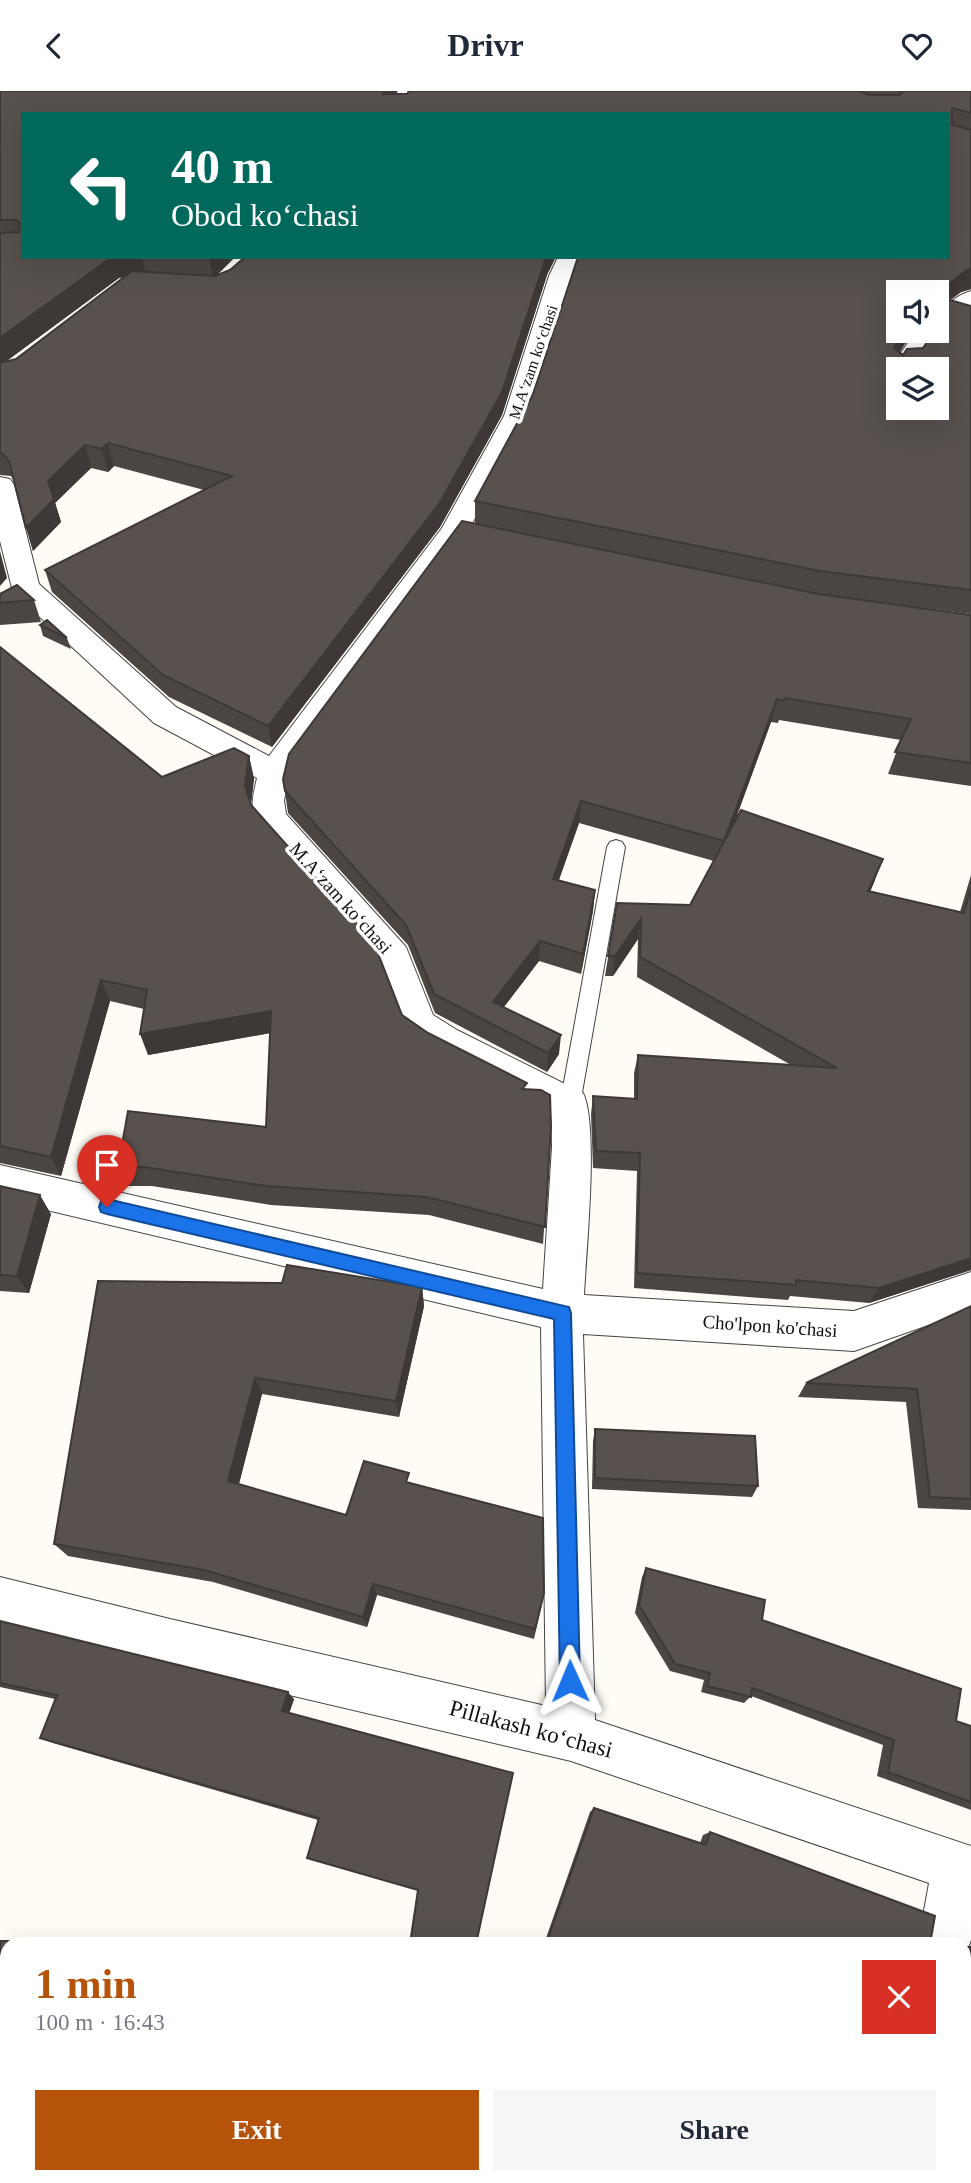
<!DOCTYPE html>
<meta charset="utf-8">
<style>
:root{--surface:#fff;--page:#f6f6f7;--text:#1f2937;--muted:#747a83;--accent:#b45309}
body{margin:0;font-family:"Times New Roman",serif;background:var(--page);color:var(--text);height:100vh;display:flex;flex-direction:column;font-size:26px;white-space:nowrap}
*{box-sizing:border-box;margin:0}
p{font-size:23px;color:var(--muted)}
.icon{flex:none;width:38px;height:38px;fill:none;stroke:currentColor;stroke-width:2;stroke-linecap:round;stroke-linejoin:round}
.map{position:relative;flex:1;overflow:hidden}
.panel{position:absolute;left:0px;top:1846px;width:971px;height:247px;display:flex;flex-direction:column;background:var(--surface);border-radius:21px 21px 0 0;box-shadow:0 7px 28px #0002}
.panel>*{flex:none}
.banner{position:absolute;left:21px;top:21px;width:929px;height:147px;border-radius:0px;box-shadow:0 7px 28px #0002;background:#00695c;color:#fff;overflow:hidden}
.buttons{position:absolute;left:886px;top:189px;display:grid;gap:14px}
.buttons a{display:grid;place-items:center;width:63px;height:63px;border-radius:0px;background:var(--surface);box-shadow:0 7px 28px #0002;font-size:35px}
.pin{position:absolute;display:grid;place-items:center;width:60px;height:60px;color:#fff;margin:-72px -30px;border-radius:50% 50% 50% 0;rotate:-45deg;box-shadow:0 0 7px #0007}
.pin .icon{rotate:45deg}
.me{position:absolute;width:77px;margin:-38px;rotate:359deg;stroke-linejoin:round;filter:drop-shadow(0 0 5px #0008)}
.turn{display:flex;align-items:center;gap:24px;height:147px;padding:0 35px;font-size:32px}
.turn .icon{width:91px;height:91px;stroke-width:2.5}
.turn b{display:block;font-size:49px;line-height:60px}
.round{display:grid;place-items:center;flex:none;width:74px;height:74px;border-radius:0px;background:var(--page)}
.overview{display:flex;align-items:center;justify-content:space-between;height:119px;padding:0 35px}
h1{font-size:42px;font-weight:600;line-height:52px;color:var(--accent)}
.action{display:flex;gap:14px;margin-top:auto;padding:14px 35px}
.action a{flex:1;height:80px;border-radius:0px;background:var(--accent);color:#fff;font-size:28px;font-weight:600;line-height:80px;text-align:center}
.action a+a{background:var(--page);color:var(--text)}
header{display:flex;justify-content:space-between;align-items:center;height:91px;padding:0 35px;background:var(--surface);font-size:32px;font-weight:600}
.map>svg:first-child{display:block}
.lines{fill:none;stroke-linecap:round;stroke-linejoin:round}
.service-casing{stroke:#444;stroke-width:2}
.minor-casing{stroke:#444;stroke-width:2}
.service{fill:#fff;fill-rule:evenodd}
.minor{fill:#fff;fill-rule:evenodd}
.wall{fill:#4c4643;fill-rule:evenodd}
.shaded-wall{fill:#3e3937}
.building{fill:#58514e;stroke:#3e3937;stroke-width:2;fill-rule:evenodd}
.route{fill:#1a73e8;stroke:#114b97;stroke-width:2}
.labels{text-anchor:middle;dominant-baseline:central;stroke-width:7;stroke-linejoin:round;paint-order:stroke}
.far-street-label{font-size:16px;fill:#111;stroke:#fff}
.street-label{font-size:19px;fill:#111;stroke:#fff}
.near-street-label{font-size:23px;fill:#111;stroke:#fff}
</style>
<header><svg class="icon" aria-label="back" viewBox="0 0 24 24"><path d="M15 5l-7 7 7 7"/></svg>Drivr<svg class="icon" aria-label="heart" viewBox="0 0 24 24"><path d="M12 20l-8-8c-3-5 5-10 8-4 3-6 11-1 8 4z"/></svg></header>
<div class="map">
<svg width="971" height="2092" viewBox="0 0 971 2092">
<rect width="100%" height="100%" fill="#fefcf5"/>
<g class="lines">
<defs>
<path id="service" d="M616 749 622 751 625 756 580 1013 577 1019 570 1022 563 1019 560 1013 607 756 610 751Z"/>
<path id="minor" d="M398 0H418L406 23H386Z
M558 166H581L573 185 530 325 468 440 290 684 284 709 286 723 406 856 433 924 457 939 583 1002C599 1034 586 1161 584 1204L854 1220 971 1181V1219L854 1260 583 1243 595 1629 971 1755V1849L964 1868V1853H918L929 1792 571 1670 170 1576 0 1532V1486L170 1528 546 1615 541 1236 0 1108V1074L543 1198 552 1056 551 1022 431 961 405 943 379 873 258 736C249 719 253 704 257 687L154 632 16 504 12 497 0 450V386L10 388 14 394 39 493 176 616 269 665 442 437 504 325 549 185Z
M971 200V219L968 222 971 223V238L942 229 939 224C946 213 959 203 971 200Z
M937 235 940 240 915 278H898V284L894 283 890 278 916 240H936Z
M873 2086H929L928 2092H872Z"/>
</defs>
<!-- service casing -->
<use href="#service" class="service-casing"/>
<!-- minor casing -->
<use href="#minor" class="minor-casing"/>
<!-- service -->
<use href="#service" class="service"/>
<!-- minor -->
<use href="#minor" class="minor"/>
</g>
<!-- wall -->
<path class="wall" d="M0 0H397L395 3H407L409 0H971V198L961 201 950 209 971 215V523L818 503 971 524V695L888 683 901 649 779 629 778 632 771 631 733 735 875 789 870 801 960 821 971 784V1179L869 1212 790 1205 788 1209 634 1197 637 1080 593 1077 591 1023 593 1005 634 1008V982L638 964 791 974 637 886 638 848 613 885H605L617 812 690 814 714 770 579 732 559 789 595 799 593 820 581 883 539 870 504 916 559 963 547 981 435 922 408 854 288 722 283 688 475 433V410L948 23 23 166H235L217 184H547L502 324 440 436 272 656 169 606 52 501 45 479 204 399 114 375 108 381 91 377 55 412 61 431 33 460 14 390 11 385 0 384ZM124 186 16 268 5 271 119 187ZM898 201H936V234L938 232V234L923 257 903 264 900 261 913 240H898Z
M0 503 34 509 41 531 0 534Z
M40 534 67 547 71 558 43 545Z
M0 556 162 686 249 665 254 688 251 714 402 924 428 942 526 998 551 1036 543 1153 429 1124 271 1114 152 1095H127L118 1076 266 1036 270 942 148 964 144 918 110 910 61 1085 0 1072Z
M0 1095 51 1123 29 1202 0 1200Z
M98 1190 422 1196 424 1215 399 1326 262 1303 239 1393 346 1424 410 1392 542 1513 534 1548 377 1504 367 1536 213 1491 68 1465 54 1453Z
M971 1215V1419L918 1417 906 1311 798 1306 806 1292Z
M595 1338 758 1395 752 1406 592 1398 593 1350Z
M646 1477 762 1529 956 1630 971 1635V1719L877 1685 883 1654 751 1605 744 1612 701 1601 704 1589 670 1580 635 1522 642 1486Z
M0 1530 294 1608 289 1622 418 1799 307 1767 318 1729 53 1652 40 1647 55 1608 0 1596Z
M594 1717 700 1752 703 1744 710 1741 930 1853H544L590 1721Z"/>
<!-- shaded-wall -->
<path class="shaded-wall" d="M385 0H397L385 23 383 3Z
M112 166H142L145 182 119 187 0 275V247Z
M209 166H235L213 188Z
M546 166H556L547 184 502 324 440 436 272 656 268 635Z
M971 178V198L961 201 945 213 944 210 936 234V229L943 200 950 192 967 179Z
M905 240H913L888 280 894 257Z
M108 352 114 375 108 381 102 358Z
M85 354 91 377 55 412 48 390Z
M54 408 61 431 33 460 26 437Z
M0 460 7 487 0 495Z
M777 608 771 631 720 771 724 750Z
M249 665 254 688 250 718 245 694Z
M581 710 579 732 552 808 553 788Z
M883 768 875 789 861 821 868 800Z
M595 799 593 820 581 883 583 863Z
M641 828 638 848 613 885 615 865Z
M540 850 539 870 493 930V911Z
M101 889 110 910 61 1085 51 1066Z
M271 920 276 941 148 964 140 943Z
M561 944 559 963 547 981 548 962Z
M40 1104 51 1123 29 1202 17 1185Z
M971 1167V1179L869 1212 879 1197Z
M422 1196 424 1215 399 1326 396 1310Z
M255 1287 262 1303 236 1404 228 1390Z
M373 1493 377 1504 367 1536 363 1526Z
M288 1601 294 1608 288 1626 282 1620Z
M27 1849 26 1853H13V1850Z
M7 1892V1921H3Z
M17 2086H33L32 2092H17Z
M261 2086H268L267 2092H261Z"/>
<!-- building -->
<path class="building" d="M0 0H385L383 3H407L409 0H859L869 4H899L902 2 900 0H971V22L952 17V34L971 39V178L967 179 950 192 943 200 946 208 971 215V499L820 480 475 410 533 303 578 166H948V23H23V166H112L0 247V142L19 141 20 132 17 129H0ZM898 201H936V215H940L944 210 949 219 936 238V240H935L923 257 907 258 903 264 894 257 905 240H898ZM898 278H936V317H898Z
M245 166H546L502 301 439 413 268 635 163 584 45 479 232 385 108 352 102 358 85 354 48 390 54 408 26 437 9 370 3 363 0 362V272L16 268 132 180 215 185 230 179Z
M462 430 819 503 971 524V672L895 661 911 628 785 607 783 610 777 608 724 750 581 710 553 788 595 799 583 863 540 850 493 911 561 944 548 962 434 903 406 834 285 700 283 688 289 663Z
M17 494 34 509 0 512V503Z
M47 529 67 547 40 534Z
M0 556 162 686 234 657 249 665 245 694 251 714 374 852 402 924 428 942 527 992 522 998 541 999 550 1004 551 1036 545 1136 427 1106 266 1095 144 1076H118L128 1020 266 1036 271 920 140 943 147 899 101 889 51 1066 0 1055Z
M741 719 883 768 868 800 964 822 971 797V1167L879 1197 796 1189V1194L637 1182 640 1062 596 1060 593 1005 637 1008 638 964 837 977 640 866 641 828 615 865H608L617 812 690 814Z
M0 1095 40 1104 17 1185 0 1184Z
M287 1174 422 1196 396 1310 255 1287 228 1390 346 1424 364 1370 409 1382 406 1391 543 1427 544 1502 535 1538 373 1493 363 1526 204 1479 54 1453 98 1190 282 1192Z
M971 1215V1408L930 1406 917 1298 806 1292Z
M595 1338 755 1345 758 1395 595 1387Z
M646 1477 765 1509 762 1529 961 1598 956 1630 971 1635V1711L888 1681 894 1649 752 1597 751 1606 707 1595 710 1582 675 1573 639 1514Z
M0 1530 288 1601 282 1620 513 1682 476 1853H410L418 1799 307 1767 319 1727 40 1647 57 1604 0 1592Z
M594 1717 706 1754 710 1741 935 1825 930 1853H546Z
M0 1850H13V1853H7V1892L0 1934Z
M964 1856H971V2092H911L897 2086H964Z
M2 1921H7V2086H17V2092H0V1934Z
M180 2086H261V2092H179Z"/>
<!-- route -->
<path class="route" d="M107 1108 569 1216 571 1222 580 1590 577 1597 570 1600 563 1597 560 1590 554 1228 107 1123 101 1121 99 1116 101 1110Z"/>
<g class="labels">
<!-- far-street labels -->
<g class="far-street-label">
<text transform="translate(533 271) rotate(-71)">M.Aʻzam koʻchasi</text>
</g>
<!-- street labels -->
<g class="street-label">
<text transform="translate(341 807) rotate(48)">M.Aʻzam koʻchasi</text>
<text transform="translate(770 1235) rotate(4)">Cho'lpon ko'chasi</text>
</g>
<!-- near-street labels -->
<g class="near-street-label">
<text transform="translate(531 1638) rotate(15)">Pillakash koʻchasi</text>
</g>
</g>
</svg>
<div class="buttons">
<a><svg class="icon" aria-label="sound" viewBox="0 0 24 24"><path d="M4 9h4l5-4v14l-5-4H4zM17 9q2 3 0 6"/></svg></a>
<a><svg class="icon" aria-label="layers" viewBox="0 0 24 24"><path d="M12 4l9 5-9 5-9-5zM3 14l9 5 9-5"/></svg></a>
</div>
<div class="pin" style="left:107px;top:1116px;background:#d93025"><svg class="icon" aria-label="arrive" viewBox="0 0 24 24"><path d="M6 21V4h12l-3 4 3 4H6"/></svg></div>
<svg class="me" style="left:570px;top:1590px" viewBox="-20 -20 40 40"><path d="M0-17L14 15 0 8-14 15z" fill="#1a73e8" stroke="#fff" stroke-width="4"/></svg>
<div class="banner">
<div class="turn"><svg class="icon" aria-label="left" viewBox="0 0 24 24"><path d="M17 20v-9H6M10 6l-5 5 5 5"/></svg><div><b>40 m</b>Obod koʻchasi</div></div>
</div>
<section class="panel">
<div class="overview"><div><h1>1 min</h1><p>100 m · 16:43</p></div><a class="round" style="background:#d93025;color:#fff"><svg class="icon" aria-label="close" viewBox="0 0 24 24"><path d="M6 6l12 12M18 6L6 18"/></svg></a></div>
<div class="action"><a>Exit</a><a>Share</a></div>
</section>
</div>
